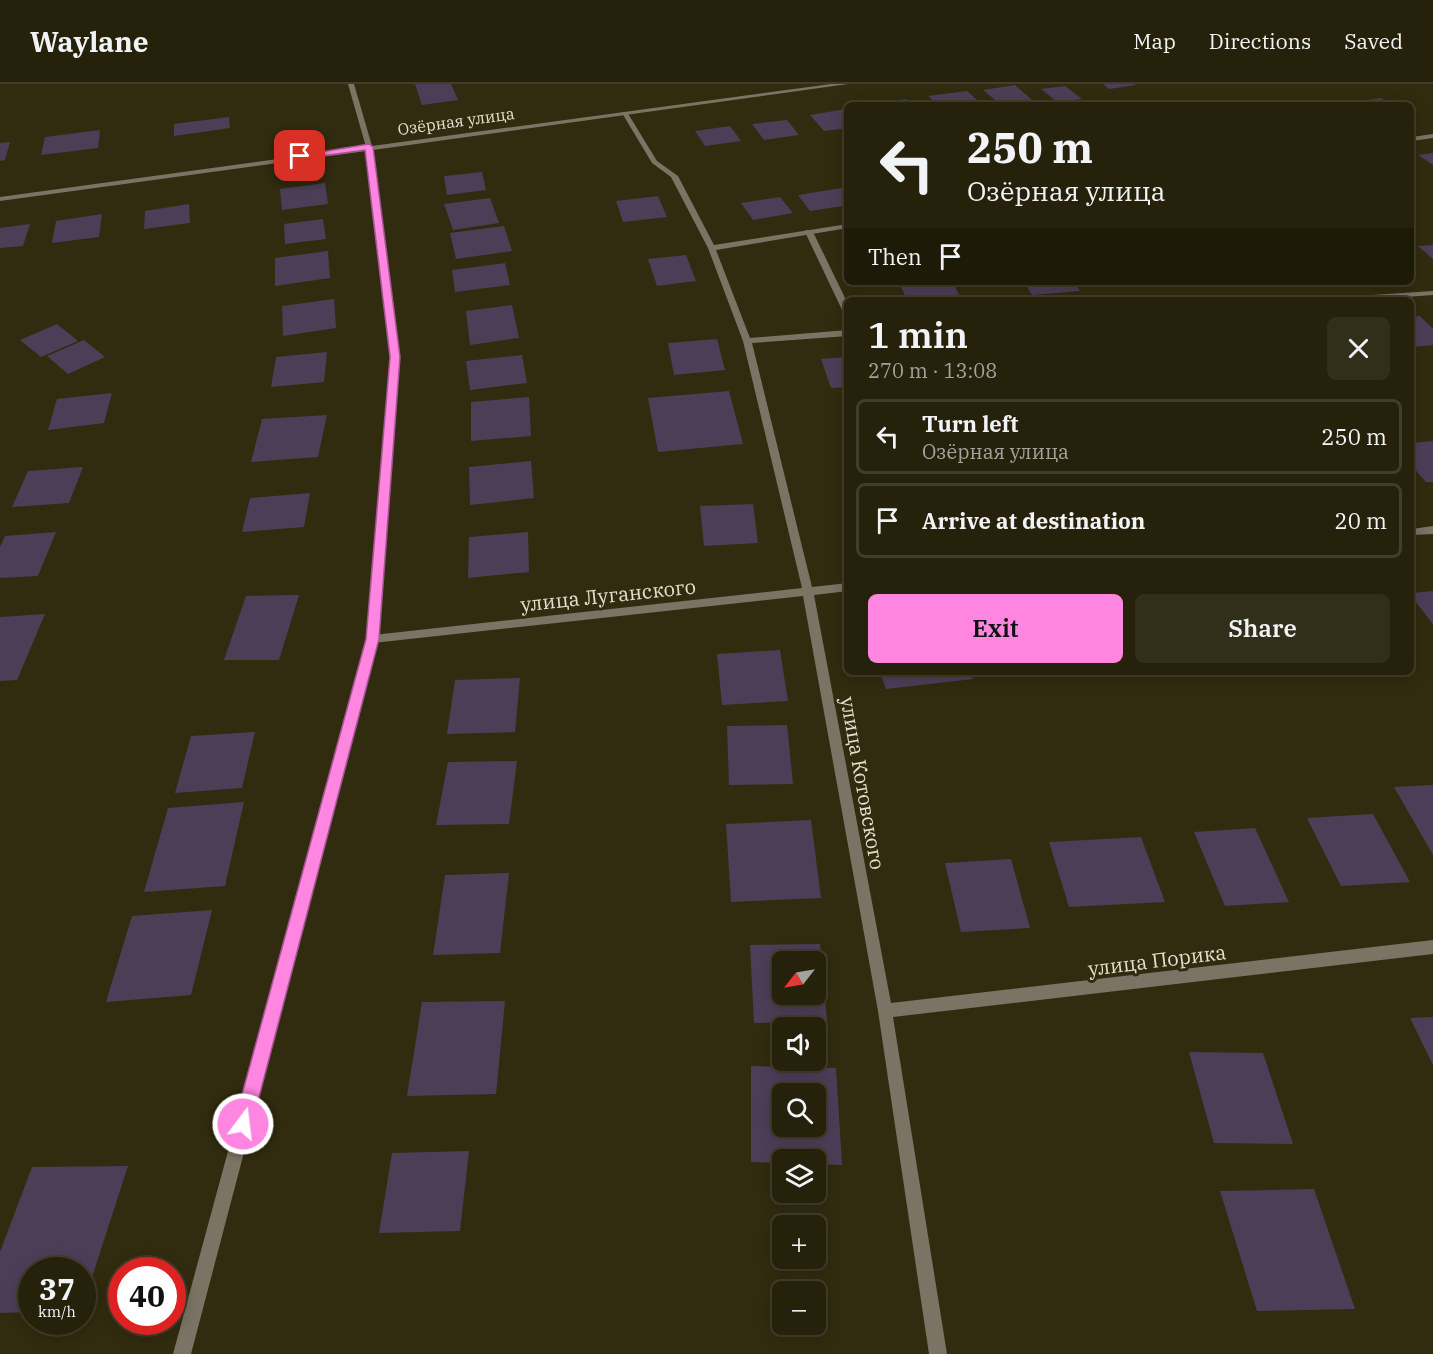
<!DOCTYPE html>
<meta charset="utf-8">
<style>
:root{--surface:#25210b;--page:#312e19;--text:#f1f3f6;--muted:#a3a39d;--line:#423e2c;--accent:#fe85e0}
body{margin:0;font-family:"IBM Plex Serif",serif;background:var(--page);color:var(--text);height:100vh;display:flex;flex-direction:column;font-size:22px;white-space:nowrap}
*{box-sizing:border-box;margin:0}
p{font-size:20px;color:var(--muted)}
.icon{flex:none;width:33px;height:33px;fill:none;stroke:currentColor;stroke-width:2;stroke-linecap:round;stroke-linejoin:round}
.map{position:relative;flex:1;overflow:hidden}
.panel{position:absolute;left:844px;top:213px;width:570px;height:378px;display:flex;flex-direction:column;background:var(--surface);border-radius:9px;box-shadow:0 3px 15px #0003,0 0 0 2px var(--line)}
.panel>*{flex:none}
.hud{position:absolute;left:844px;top:18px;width:570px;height:183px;border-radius:9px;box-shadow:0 3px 15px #0003,0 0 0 2px var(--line);background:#25210b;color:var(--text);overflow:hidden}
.needle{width:39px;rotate:239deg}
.controls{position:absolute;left:772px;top:867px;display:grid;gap:12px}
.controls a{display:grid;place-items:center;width:54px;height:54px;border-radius:9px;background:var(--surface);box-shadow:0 3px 15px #0003,0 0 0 2px var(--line);font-size:30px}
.speed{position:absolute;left:18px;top:1173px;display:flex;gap:12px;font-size:30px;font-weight:700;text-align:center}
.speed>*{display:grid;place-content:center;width:78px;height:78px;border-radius:50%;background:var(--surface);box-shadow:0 3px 15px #0003,0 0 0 2px var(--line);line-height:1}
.speed small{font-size:15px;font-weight:400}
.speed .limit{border:9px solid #d22;background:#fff;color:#111}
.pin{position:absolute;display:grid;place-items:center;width:51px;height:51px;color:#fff;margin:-26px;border-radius:12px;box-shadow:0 3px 9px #0006}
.me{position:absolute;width:66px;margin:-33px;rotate:15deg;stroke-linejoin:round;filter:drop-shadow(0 0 4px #0008)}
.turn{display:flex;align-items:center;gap:21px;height:126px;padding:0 24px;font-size:27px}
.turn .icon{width:78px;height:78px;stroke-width:2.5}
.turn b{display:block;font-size:42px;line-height:51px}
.then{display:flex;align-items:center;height:57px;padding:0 24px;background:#0003;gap:12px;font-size:22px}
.round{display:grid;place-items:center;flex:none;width:63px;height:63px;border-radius:9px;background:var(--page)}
.summary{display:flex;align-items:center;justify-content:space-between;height:102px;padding:0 24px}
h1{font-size:36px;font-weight:600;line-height:45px}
.primary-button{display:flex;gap:12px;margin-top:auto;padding:12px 24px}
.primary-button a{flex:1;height:69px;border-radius:9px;background:var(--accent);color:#111;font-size:24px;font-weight:600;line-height:69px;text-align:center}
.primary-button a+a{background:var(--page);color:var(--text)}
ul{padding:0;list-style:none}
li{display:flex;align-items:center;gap:18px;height:75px;margin:0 12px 9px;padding:0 12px;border:3px solid var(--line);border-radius:9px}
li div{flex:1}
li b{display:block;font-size:22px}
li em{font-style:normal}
header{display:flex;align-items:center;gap:36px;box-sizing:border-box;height:84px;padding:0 30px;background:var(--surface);border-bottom:2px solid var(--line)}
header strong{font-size:28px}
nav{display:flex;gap:33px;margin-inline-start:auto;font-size:21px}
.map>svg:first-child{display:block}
.building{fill:#4c3e57;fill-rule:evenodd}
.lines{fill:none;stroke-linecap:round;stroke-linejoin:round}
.service{fill:#7b7364;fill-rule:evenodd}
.minor{fill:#7b7364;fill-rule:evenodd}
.tertiary{fill:#7b7364;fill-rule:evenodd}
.route{fill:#fe85e0;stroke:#a55692;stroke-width:1.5}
.labels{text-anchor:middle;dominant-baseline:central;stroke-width:6;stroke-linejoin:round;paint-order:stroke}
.far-street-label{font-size:16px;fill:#e2e0cf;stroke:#312c0f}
.street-label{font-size:20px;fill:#e2e0cf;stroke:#312c0f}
</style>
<header>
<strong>Waylane</strong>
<nav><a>Map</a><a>Directions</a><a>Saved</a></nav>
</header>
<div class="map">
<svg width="1433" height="1270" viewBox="0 0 1433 1270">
<rect width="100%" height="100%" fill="#312c0f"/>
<!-- building -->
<path class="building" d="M415 0H451L458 16 422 21Z
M1103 0H1135V1L1109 5Z
M1015 1 1032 16 1000 20 983 6Z
M1065 2 1082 15 1057 18 1041 5Z
M967 7 983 21H938L928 12Z
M1381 14 1393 21H1359L1354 18Z
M906 15 912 21H874V20Z
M846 25 848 44 824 47 810 31Z
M229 33 230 44 174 52V40Z
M787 36 799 51 764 56 752 40Z
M730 42 741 57 705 62 695 47Z
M100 46 98 64 41 71 45 53Z
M10 58 5 76 0 77V59Z
M1433 69V81L1418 71Z
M482 88 486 106 447 111 444 92Z
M325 99 328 120 282 126 280 105Z
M842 104 848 111V121L810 127 798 111Z
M658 112 667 133 623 138 616 117Z
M780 113 793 129 753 136 741 119Z
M490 114 499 139 453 146 444 120Z
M189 120 190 139 144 145 145 127Z
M102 130 99 153 52 159 56 137Z
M323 135 326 155 285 160 284 140Z
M30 140 23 162 0 164V144Z
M504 142 512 167 456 175 450 149Z
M1433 161V175L1418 162Z
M328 167 330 194 275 202V174Z
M686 171 696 197 657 202 648 175Z
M505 179 510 201 455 208 452 186Z
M1024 198H1074L1080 207 1032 211Z
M953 199 962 216H907L901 203Z
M334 215 336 244 283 252 282 222Z
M512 221 519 254 470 261 466 227Z
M1420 232 1433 245V261L1412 263V233Z
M57 240 78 257 41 273 20 256Z
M717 255 725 286 674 291 668 259Z
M84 256 105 273 68 290 47 272Z
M327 268 324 298 271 303 276 273Z
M522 271 527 299 470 306 466 277Z
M848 273V303L831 304 821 275Z
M729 307 743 360 658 368 648 314Z
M112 309 104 339 48 346 57 315Z
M529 313 531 352 471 357V318Z
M327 331 318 373 251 378 262 335Z
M1433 357V398H1426L1412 382V359Z
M531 377 534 414 470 421 469 383Z
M83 383 69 419 12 423 28 387Z
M310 409 304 443 242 448 250 414Z
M753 420 758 459 704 462 700 422Z
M56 448 38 492 0 494V463L5 452Z
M528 448 529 488 468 494 469 453Z
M1433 507V540L1412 513V509Z
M299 511 279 576H224L246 512Z
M45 530 17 596 0 597V533Z
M780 566 788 617 722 621 717 570Z
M880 588H970L973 595 886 605Z
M520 594 515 648 447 650 455 596Z
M787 641 793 700 729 701 727 642Z
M255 648 242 704 175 709 191 652Z
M517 677 509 740 436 741 448 678Z
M1433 701V771L1394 703Z
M244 718 225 802 144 808 168 724Z
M1373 730 1410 798 1341 802 1307 734Z
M811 736 821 814 731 818 726 740Z
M1255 744 1289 818 1225 822 1194 748Z
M1141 753 1165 818 1069 823 1049 758Z
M1011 775 1030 844 961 848 945 779Z
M509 789 500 869 433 871 445 791Z
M212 826 191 911 106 918 132 832Z
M820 860 827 937 754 939 750 861ZM783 878H816V910H783Z
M505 917 496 1010 407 1012 422 918Z
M1433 933V981L1410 934Z
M1189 968 1263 969 1293 1060 1214 1059Z
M751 982 836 984 842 1081 816 1080V1076H783V1079L751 1078ZM783 1010H816V1042H783Z
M469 1067 460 1147 379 1149 392 1069Z
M128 1082 83 1221 82 1186H32V1228L0 1229V1168L32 1083Z
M1314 1105 1355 1225 1257 1227 1220 1107Z"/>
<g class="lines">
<!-- service -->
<path class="service" d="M806 146 813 148 848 220V232L844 230 805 148Z"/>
<!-- minor -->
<path class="minor" d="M623 28H627L657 77 678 92 714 161 848 140V144L716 166 750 254 848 246V252L752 259 812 503 848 499V507L814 511 891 919 1433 856V870L893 933 947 1270H929L878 927 803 512 373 559 367 555 373 551 802 504 743 257 708 164 671 93 652 79 622 29Z
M1433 50V54L1412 57V53Z
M1433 207V211L1364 216H1323L1327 214Z
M1433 442V450L1412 451V445Z"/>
<!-- tertiary -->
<path class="tertiary" d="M348 0H354L372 62 831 0H848L373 66 399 273 379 555 191 1270H173L367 555 391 273 366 67 0 117V113L366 63Z"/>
</g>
<!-- route -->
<path class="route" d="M369 60 373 63 400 273 379 555 252 1040 250 1046 243 1048 237 1046 234 1040 366 555 390 273 365 66 300 75 296 72Z"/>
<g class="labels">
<!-- far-street labels -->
<g class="far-street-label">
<text transform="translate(456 37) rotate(-8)">Озёрная улица</text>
</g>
<!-- street labels -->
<g class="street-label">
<text transform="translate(608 511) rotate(-6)">улица Луганского</text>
<text transform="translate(863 699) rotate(80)">улица Котовского</text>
<text transform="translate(1157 876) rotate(-7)">улица Порика</text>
</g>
</g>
</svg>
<div class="controls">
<a><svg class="needle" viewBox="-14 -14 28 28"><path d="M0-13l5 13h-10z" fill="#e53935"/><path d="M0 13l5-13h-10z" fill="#a3a39d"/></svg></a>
<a><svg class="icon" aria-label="sound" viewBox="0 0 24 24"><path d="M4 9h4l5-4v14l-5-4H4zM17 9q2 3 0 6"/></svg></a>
<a><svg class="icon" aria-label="search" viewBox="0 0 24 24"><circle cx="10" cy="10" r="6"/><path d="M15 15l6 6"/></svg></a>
<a><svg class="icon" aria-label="layers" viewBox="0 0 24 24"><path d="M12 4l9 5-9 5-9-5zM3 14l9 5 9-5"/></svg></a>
<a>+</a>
<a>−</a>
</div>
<div class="speed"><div>37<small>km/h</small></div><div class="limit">40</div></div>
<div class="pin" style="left:300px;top:72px;background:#d93025"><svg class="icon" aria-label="arrive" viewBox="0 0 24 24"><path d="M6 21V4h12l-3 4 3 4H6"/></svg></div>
<svg class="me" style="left:243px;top:1040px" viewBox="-20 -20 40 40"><circle r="17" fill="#fe85e0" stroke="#fff" stroke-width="3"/><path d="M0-11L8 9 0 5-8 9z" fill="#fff"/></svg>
<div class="hud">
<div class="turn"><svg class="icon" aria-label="left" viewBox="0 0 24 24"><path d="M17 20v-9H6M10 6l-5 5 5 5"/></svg><div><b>250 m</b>Озёрная улица</div></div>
<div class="then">Then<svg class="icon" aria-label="arrive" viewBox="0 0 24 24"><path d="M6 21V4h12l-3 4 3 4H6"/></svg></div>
</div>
<section class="panel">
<div class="summary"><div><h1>1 min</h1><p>270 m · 13:08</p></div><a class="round"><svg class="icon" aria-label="close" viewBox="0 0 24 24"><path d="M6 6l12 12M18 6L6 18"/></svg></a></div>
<ul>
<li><svg class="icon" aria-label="left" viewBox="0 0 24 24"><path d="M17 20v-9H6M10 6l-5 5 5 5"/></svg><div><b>Turn left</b><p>Озёрная улица</p></div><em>250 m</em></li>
<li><svg class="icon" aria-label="arrive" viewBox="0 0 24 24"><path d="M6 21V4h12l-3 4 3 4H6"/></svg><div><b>Arrive at destination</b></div><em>20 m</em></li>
</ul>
<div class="primary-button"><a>Exit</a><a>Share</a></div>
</section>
</div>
